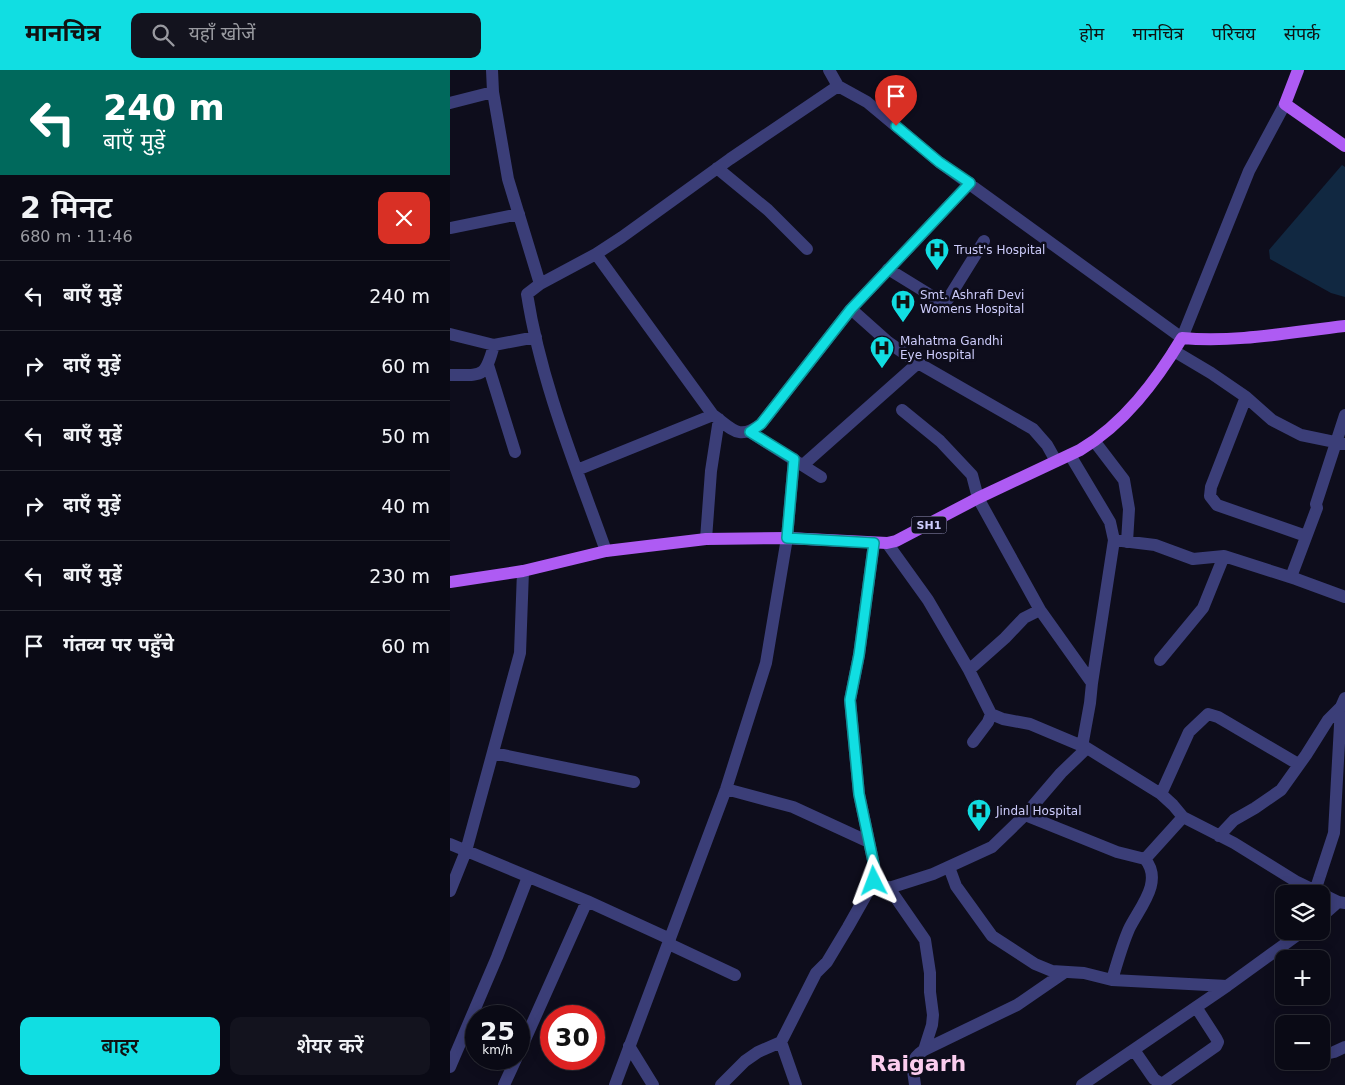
<!DOCTYPE html>
<html lang="hi">
<meta charset="utf-8">
<style>
:root{--surface:#0a0a15;--page:#13131e;--text:#f1f3f6;--muted:#999aa0;--line:#2a2b34;--accent:#11dee2}
body{margin:0;font-family:"DejaVu Sans","Noto Sans Devanagari",sans-serif;background:var(--page);color:var(--text);height:100vh;display:flex;flex-direction:column;font-size:19px;white-space:nowrap}
*{box-sizing:border-box;margin:0}
p{font-size:16px;color:var(--muted)}
.icon{flex:none;width:28px;height:28px;fill:none;stroke:currentColor;stroke-width:2;stroke-linecap:round;stroke-linejoin:round}
.map{position:relative;flex:1;overflow:hidden}
.panel{display:flex;flex-direction:column;background:var(--surface);width:450px}
.panel>*{flex:none}
.hud{background:#00695c;color:#fff;overflow:hidden}
.controls{position:absolute;left:825px;top:815px;display:grid;gap:10px}
.controls a{display:grid;place-items:center;width:55px;height:55px;border-radius:10px;background:var(--surface);box-shadow:0 2px 12px #0003,0 0 0 1px var(--line);font-size:25px}
.speed{position:absolute;left:15px;top:935px;display:flex;gap:10px;font-size:25px;font-weight:700;text-align:center}
.speed>*{display:grid;place-content:center;width:65px;height:65px;border-radius:50%;background:var(--surface);box-shadow:0 2px 12px #0003,0 0 0 1px var(--line);line-height:1}
.speed small{font-size:12px;font-weight:400}
.speed .limit{border:8px solid #d22;background:#fff;color:#111}
.pin{position:absolute;display:grid;place-items:center;width:42px;height:42px;color:#fff;margin:-51px -21px;border-radius:50% 50% 50% 0;rotate:-45deg;box-shadow:0 0 5px #0007}
.pin .icon{rotate:45deg}
.me{position:absolute;width:55px;margin:-28px;rotate:357deg;stroke-linejoin:round;filter:drop-shadow(0 0 4px #0008)}
.turn{display:flex;align-items:center;gap:18px;height:105px;padding:0 20px;font-size:22px}
.turn .icon{width:65px;height:65px;stroke-width:2.5}
.turn b{display:block;font-size:35px;line-height:42px}
.round{display:grid;place-items:center;flex:none;width:52px;height:52px;border-radius:10px;background:var(--page)}
.headline{display:flex;align-items:center;justify-content:space-between;height:85px;padding:0 20px}
h1{font-size:30px;font-weight:600;line-height:38px}
.action{display:flex;gap:10px;margin-top:auto;padding:10px 20px}
.action a{flex:1;height:58px;border-radius:10px;background:var(--accent);color:#111;font-size:20px;font-weight:600;line-height:58px;text-align:center}
.action a+a{background:var(--page);color:var(--text)}
ul{padding:0;list-style:none}
li{display:flex;align-items:center;gap:15px;height:70px;padding:0 20px;border-top:1px solid var(--line)}
li div{flex:1}
li b{display:block;font-size:19px}
li em{font-style:normal}
header{display:flex;align-items:center;gap:30px;box-sizing:border-box;height:70px;padding:0 25px;background:var(--accent);color:#111}
header strong{font-size:24px}
nav{display:flex;gap:28px;margin-inline-start:auto;font-size:18px}
.search{width:350px;height:45px;background:var(--page);display:flex;align-items:center;gap:12px;box-sizing:border-box;padding:0 18px;border-radius:10px;color:var(--muted);font-size:19px}
main{display:flex;flex:1;min-height:0}
.map>svg:first-child{display:block}
.water{fill:#112841}
.lines{fill:none;stroke-linecap:round;stroke-linejoin:round}
.minor{stroke:#3b3e78;stroke-width:12}
.major{stroke:#ae5bf3;stroke-width:12}
.route-casing{stroke:#0b9093;stroke-width:12}
.route{stroke:#11dee2;stroke-width:9}
.labels{text-anchor:middle;dominant-baseline:central;stroke-width:5;stroke-linejoin:round;paint-order:stroke}
.shield{fill:#0e0d1c;stroke:#9493b8;stroke-width:1}
.shield-label{font-size:11px;font-weight:bold;fill:#cdccfb}
.poi-label{font-size:12px;fill:#cdccfb;stroke:#0e0d1c;text-anchor:start}
.town-label{font-size:22px;font-weight:bold;fill:#fbcdee;stroke:#0e0d1c}
</style>
<header>
<strong>मानचित्र</strong>
<div class="search"><svg class="icon" aria-label="search" viewBox="0 0 24 24"><circle cx="10" cy="10" r="6"/><path d="M15 15l6 6"/></svg>यहाँ खोजें</div>
<nav><a>होम</a><a>मानचित्र</a><a>परिचय</a><a>संपर्क</a></nav>
</header>
<main>
<section class="panel">
<div class="hud">
<div class="turn"><svg class="icon" aria-label="left" viewBox="0 0 24 24"><path d="M17 20v-9H6M10 6l-5 5 5 5"/></svg><div><b>240 m</b>बाएँ मुड़ें</div></div>
</div>
<div class="headline"><div><h1>2 मिनट</h1><p>680 m · 11:46</p></div><a class="round" style="background:#d93025;color:#fff"><svg class="icon" aria-label="close" viewBox="0 0 24 24"><path d="M6 6l12 12M18 6L6 18"/></svg></a></div>
<ul>
<li><svg class="icon" aria-label="left" viewBox="0 0 24 24"><path d="M17 20v-9H6M10 6l-5 5 5 5"/></svg><div><b>बाएँ मुड़ें</b></div><em>240 m</em></li>
<li><svg class="icon" aria-label="right" viewBox="0 0 24 24"><path d="M7 20v-9h11M14 6l5 5-5 5"/></svg><div><b>दाएँ मुड़ें</b></div><em>60 m</em></li>
<li><svg class="icon" aria-label="left" viewBox="0 0 24 24"><path d="M17 20v-9H6M10 6l-5 5 5 5"/></svg><div><b>बाएँ मुड़ें</b></div><em>50 m</em></li>
<li><svg class="icon" aria-label="right" viewBox="0 0 24 24"><path d="M7 20v-9h11M14 6l5 5-5 5"/></svg><div><b>दाएँ मुड़ें</b></div><em>40 m</em></li>
<li><svg class="icon" aria-label="left" viewBox="0 0 24 24"><path d="M17 20v-9H6M10 6l-5 5 5 5"/></svg><div><b>बाएँ मुड़ें</b></div><em>230 m</em></li>
<li><svg class="icon" aria-label="arrive" viewBox="0 0 24 24"><path d="M6 21V4h12l-3 4 3 4H6"/></svg><div><b>गंतव्य पर पहुँचे</b></div><em>60 m</em></li>
</ul>
<div class="action"><a>बाहर</a><a>शेयर करें</a></div>
</section>
<div class="map">
<svg width="895" height="1015" viewBox="0 0 895 1015">
<rect width="100%" height="100%" fill="#0e0d1c"/>
<!-- water -->
<path class="water" d="M892 95 895 97V227L881 223 820 189 819 180Z"/>
<g class="lines">
<!-- minor -->
<path class="minor" d="M42 0 43 22 58 109 90 214 77 224C91 313 126 397 156 481
M379 0 388 16 417 32 489 92 732 268 799 101 835 34
M0 33 43 22
M267 98 318 140 357 179
M0 158 69 144
M146 184 263 345C283 359 288 371 311 354L401 239 520 113
M438 199 490 231 498 229 534 171
M90 214 146 184 172 167 280 89 388 16
M401 239 438 272 468 293 583 359 597 375 606 391
M0 264 44 275 86 267
M724 281 761 303 796 327 822 350 851 365 895 374
M38 295 65 382
M0 305C33 305 35 308 44 275
M796 327 761 417 760 426 767 435 856 466
M452 340 490 371 522 405 528 428 590 540 642 613
M300 362 371 407
M645 372 674 410 679 439 677 472
M620 385 660 452 664 470
M353 395 468 293
M127 400 263 345
M256 469 261 401 269 349
M437 473 478 530 519 600 541 644
M841 507 867 438 866 434 895 345
M710 590 753 538 774 486
M519 600 555 568 574 548 590 540
M523 672 538 652 541 644 553 649 580 654 637 678 711 724 723 735 733 747 784 773 847 812 888 832
M632 677 640 633 642 613 664 470 705 475 743 489 774 486 846 509 895 527
M43 683 184 712
M276 719 343 737 419 772
M711 724 739 662 758 644 768 647 848 694
M575 745 667 782 695 789
M769 766 784 750 805 738 831 720 856 685 878 650 891 637
M0 774 137 831 220 869
M499 797 506 816 542 866 585 894 602 901 634 903 662 910 777 916
M424 811 439 818 483 804 542 777 575 745 611 703 637 678
M439 818 475 870 480 903V922L483 945 482 955 474 980
M0 821 16 781 70 583 73 501
M865 821 884 763 891 637 895 628
M871 847 888 832 895 833
M219 874 285 905
M662 910C667 893 672 875 679 859 689 838 714 812 695 789L733 747
M331 972 346 1015
M179 976 203 1015
M684 980 704 1009 712 1014 766 976 768 972 766 968 746 937
M69 983 137 831
M871 985 884 982 895 977
M0 997 47 887 78 807
M54 1015 66 989
M165 1015 276 719 316 593 337 468 344 389
M271 1015 295 991 308 982 331 972 366 903 377 892 398 857 424 811V795L409 724 400 630 409 585 424 473
M465 1015C463 997 458 991 474 980L567 935 615 902
M632 1015 777 916 853 861"/>
<!-- major -->
<path class="major" d="M848 0 835 34 895 76
M0 512 73 501 156 481 256 469 337 468 437 473 446 471 528 428 630 380C674 354 706 311 732 268 786 273 841 262 895 256"/>
</g>
<g class="lines">
<defs>
<path id="route" d="M424 811V795L409 724 400 630 409 585 424 473 337 468 344 389 300 362 311 354 401 239 520 113 489 92 446 56"/>
</defs>
<!-- route casing -->
<use href="#route" class="route-casing"/>
<!-- route -->
<use href="#route" class="route"/>
</g>
<!-- icons -->
<defs>
<symbol id="hospital-pin" viewBox="-11 -11 22 30"><path d="M0 17L-7.5 6A9.5 9.5 0 1 1 7.5 6Z" fill="#11dee2" stroke="#0e0d1c"/><path d="M-5-5h3v3.5h4V-5h3V5h-3V1.5h-4V5h-3Z" fill="#111"/></symbol>
</defs>
<g fill-rule="evenodd">
<use href="#hospital-pin" x="473" y="166" width="28" height="38"/>
<use href="#hospital-pin" x="439" y="218" width="28" height="38"/>
<use href="#hospital-pin" x="418" y="264" width="28" height="38"/>
<use href="#hospital-pin" x="515" y="727" width="28" height="38"/>
</g>
<g class="labels">
<!-- shield labels -->
<rect class="shield" x="461.5" y="446.5" width="35" height="17" rx="4"/>
<g class="shield-label">
<text x="479" y="455">SH1</text>
</g>
<!-- poi labels -->
<g class="poi-label">
<text x="504" y="180">Trust's Hospital</text>
<text x="470" y="225">Smt. Ashrafi Devi<tspan x="470" dy="14">Womens Hospital</tspan></text>
<text x="450" y="271">Mahatma Gandhi<tspan x="450" dy="14">Eye Hospital</tspan></text>
<text x="546" y="741">Jindal Hospital</text>
</g>
<!-- town labels -->
<g class="town-label">
<text x="468" y="993">Raigarh</text>
</g>
</g>
</svg>
<div class="controls">
<a><svg class="icon" aria-label="layers" viewBox="0 0 24 24"><path d="M12 4l9 5-9 5-9-5zM3 14l9 5 9-5"/></svg></a>
<a>+</a>
<a>−</a>
</div>
<div class="speed"><div>25<small>km/h</small></div><div class="limit">30</div></div>
<div class="pin" style="left:446px;top:56px;background:#d93025"><svg class="icon" aria-label="arrive" viewBox="0 0 24 24"><path d="M6 21V4h12l-3 4 3 4H6"/></svg></div>
<svg class="me" style="left:424px;top:811px" viewBox="-20 -20 40 40"><path d="M0-17L14 15 0 8-14 15z" fill="#11dee2" stroke="#fff" stroke-width="4"/></svg>
</div>
</main>
